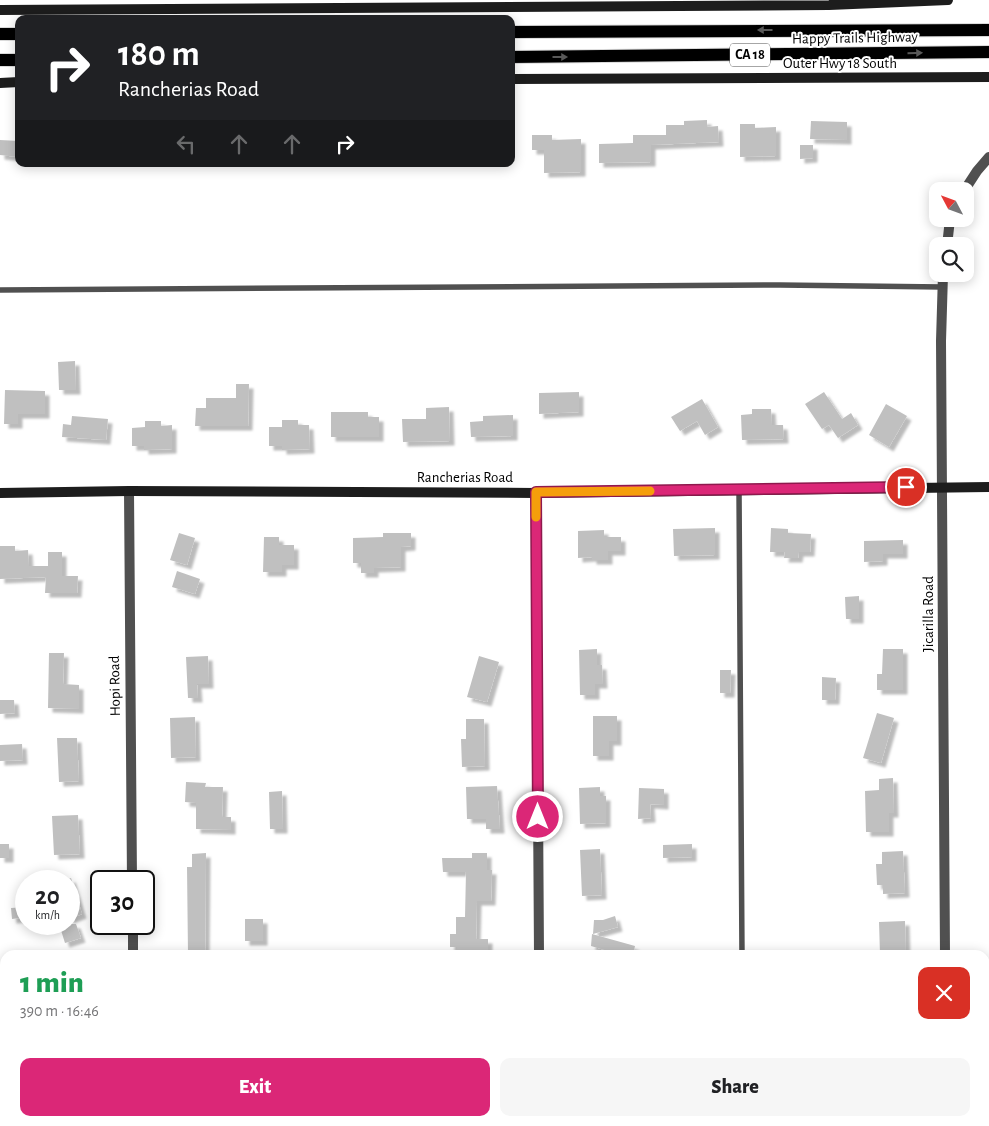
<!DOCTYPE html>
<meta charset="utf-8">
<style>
:root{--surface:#fff;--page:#f6f6f6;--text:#202124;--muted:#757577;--accent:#db2777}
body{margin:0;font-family:"Alegreya Sans",sans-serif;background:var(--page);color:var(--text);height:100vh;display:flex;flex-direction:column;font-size:19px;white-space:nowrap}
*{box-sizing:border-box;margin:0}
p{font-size:16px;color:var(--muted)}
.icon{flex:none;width:28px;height:28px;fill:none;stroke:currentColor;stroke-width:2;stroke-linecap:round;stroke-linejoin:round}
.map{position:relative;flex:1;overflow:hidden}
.side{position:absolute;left:0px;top:950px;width:990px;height:176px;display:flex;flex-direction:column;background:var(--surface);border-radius:15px 15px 0 0;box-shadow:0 2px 12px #0003}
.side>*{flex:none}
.guide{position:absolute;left:15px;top:15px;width:500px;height:152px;border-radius:10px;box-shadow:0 2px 12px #0003;background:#202124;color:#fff;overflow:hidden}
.needle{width:32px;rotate:311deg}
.buttons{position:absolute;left:929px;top:182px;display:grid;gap:10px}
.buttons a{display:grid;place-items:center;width:45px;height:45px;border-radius:10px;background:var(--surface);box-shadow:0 2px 12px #0003;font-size:25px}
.speed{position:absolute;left:15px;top:870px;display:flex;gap:10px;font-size:25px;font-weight:700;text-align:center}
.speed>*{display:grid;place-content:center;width:65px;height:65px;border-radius:50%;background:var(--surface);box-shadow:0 2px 12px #0003;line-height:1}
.speed small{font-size:12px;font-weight:400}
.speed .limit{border:2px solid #111;border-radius:8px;background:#fff;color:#111}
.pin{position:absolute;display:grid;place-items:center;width:42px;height:42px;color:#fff;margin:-21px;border:2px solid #fff;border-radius:50%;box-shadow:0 1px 5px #0007}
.me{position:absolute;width:55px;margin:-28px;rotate:0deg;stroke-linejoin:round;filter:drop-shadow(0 0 4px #0008)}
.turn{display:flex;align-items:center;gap:18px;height:105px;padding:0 20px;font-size:22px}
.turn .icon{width:65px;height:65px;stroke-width:2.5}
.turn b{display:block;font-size:35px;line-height:42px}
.lanes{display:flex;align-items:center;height:48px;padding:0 20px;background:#0003;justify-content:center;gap:25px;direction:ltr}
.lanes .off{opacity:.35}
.round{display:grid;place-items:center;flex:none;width:52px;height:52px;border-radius:10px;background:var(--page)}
.overview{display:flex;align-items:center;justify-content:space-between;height:85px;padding:0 20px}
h1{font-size:30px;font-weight:800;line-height:38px;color:#1e9e55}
.cta{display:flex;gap:10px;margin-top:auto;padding:10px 20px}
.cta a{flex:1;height:58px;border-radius:10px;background:var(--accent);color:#fff;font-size:20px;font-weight:800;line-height:58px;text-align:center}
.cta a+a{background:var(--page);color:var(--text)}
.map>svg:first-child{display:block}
.building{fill:#c0c0c0;filter:url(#shadow)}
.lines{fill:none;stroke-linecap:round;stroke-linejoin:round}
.primary-casing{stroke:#dbdbdb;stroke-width:14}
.lane{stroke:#505050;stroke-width:5.5}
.street{stroke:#505050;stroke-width:10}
.secondary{stroke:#1d1d1d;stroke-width:10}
.primary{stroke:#000;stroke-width:12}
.oneway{fill:#595959}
.route-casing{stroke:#8e194d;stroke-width:12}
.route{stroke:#db2777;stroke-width:9}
.slow{stroke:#f59e0b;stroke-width:9}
.labels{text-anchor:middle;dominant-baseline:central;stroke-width:4;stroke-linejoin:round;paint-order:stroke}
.shield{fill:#fff;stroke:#4c4c4c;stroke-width:1}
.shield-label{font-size:14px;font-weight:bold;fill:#000}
.street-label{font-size:15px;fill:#000;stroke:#fff}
</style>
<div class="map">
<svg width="989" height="1126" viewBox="0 0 989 1126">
<defs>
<filter id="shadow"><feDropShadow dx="4.5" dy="4.5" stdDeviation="1" flood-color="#0004"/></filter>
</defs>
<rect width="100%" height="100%" fill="#fff"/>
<!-- building -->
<path class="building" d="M707 120V127L718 126 719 142 651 145V162L599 163V144L633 143V135H666V125H684V121Z
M811 121 847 122V140L810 139Z
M740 124H755V128L776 127V156L740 157Z
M532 135H552V140L581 139V172L544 173V150H532Z
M0 140 19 141V157L0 155Z
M800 145H813V158L800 159Z
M75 361 76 390H59L58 362Z
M236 384H249L248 426H195L196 408H206V398H236Z
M5 390 45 391V414H18V424H4Z
M579 392V412L539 414V393Z
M824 392 842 419 851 413 858 425 838 438 829 425 822 429 805 404Z
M702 399 718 427 705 435 697 421 680 431 671 417Z
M886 404 907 416 889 447 869 435Z
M449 407 450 441 403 442 402 419H426V408Z
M752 409H771L772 425H783L784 439 742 440 741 415 752 414Z
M331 412H368V417H379V437H331Z
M513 415V436L471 437 470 422 483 421V416Z
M72 416 108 419 106 440 62 437 63 424 71 425Z
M282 420H298V425H309L310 449 282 450V446H269V427H282Z
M145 421H161V426L172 425V449L144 450V446H132V428L145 427Z
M715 528V555L674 556 673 529Z
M771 528 788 529V533L811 534 810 552H799L798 558H784L785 552H770Z
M604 530V537H621V551H608V560H592V557L578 558V531Z
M179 533 195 538 187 565 170 560Z
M383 533H411V546L401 547V567L374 568V573H361V563H353V538L383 537Z
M264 537H279V545H294V565H282V572H263Z
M903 540V554H883V561L864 562V541Z
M0 546H15V551L28 550 29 566H48V552H62V576H78L77 593H45L46 577 0 579Z
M177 571 200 579 195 594 172 587Z
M859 596V619H846L845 597Z
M597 649V665H602L603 684H595V695H580L579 650Z
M883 649H903V690H877V674H882Z
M49 653H64L63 684 79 685V709L48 708Z
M208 656 209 684H197L198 698H188L186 657Z
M479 656 499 662 487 702 467 697Z
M720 670H731L730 693H720Z
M822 677 836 678 835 700H822Z
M0 700H14L15 713 0 714Z
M877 713 894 718 881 763 863 758Z
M593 716H617V741H609V756H593Z
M195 717 196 757 171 758 170 718Z
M466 719H484L485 766 462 767 461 739H466Z
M57 738H77L79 781 59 782Z
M22 744 23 760 0 761V745Z
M893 778 894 813H889V832H866L865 791 879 790V779Z
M186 782 206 783 205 787H223L222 817H231V830L196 829V803L185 802Z
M497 786 500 829H486V819H467L466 787Z
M600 787V796H606V823L580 824 579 788Z
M639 788 664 789V805L650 804 651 818 638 819Z
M282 791 283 829H270L269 792Z
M78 815 80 854 54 855 52 816Z
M0 844H9V858H0Z
M692 844V857L663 858V845Z
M600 849 602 895 582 896 580 850Z
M903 851 905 893 883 894V885H877L876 864H882V852Z
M206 853 205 955H188L187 867H192V854Z
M472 853H487V870H492L491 901H477L476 939H488V955H457V947H450V934H456V917H465L466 872H443L442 858H472Z
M71 878 82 914 69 919V879Z
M26 907V917L12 919 11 908Z
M615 916 618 927 593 934 594 920H603Z
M245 919H263V941H245Z
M905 921 906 955H880L879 922Z
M59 924H76L81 938 65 943Z
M592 934 635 946 633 955H622L591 946Z"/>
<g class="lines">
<defs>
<path id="primary" d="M511 32 989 30
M0 34H19
M511 57 989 52
M0 60H19"/>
</defs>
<!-- primary casing -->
<use href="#primary" class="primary-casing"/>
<!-- lane -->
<path class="lane" d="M0 290 780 285 942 287
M739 490 742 955
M745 1121V1126"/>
<!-- street -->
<path class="street" d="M964 191 977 171 989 157
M947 246 950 219
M943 274 941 341 945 955
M129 491 132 881
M536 493 539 955
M133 924V955
M134 1121V1126
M540 1121V1126
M946 1121V1126"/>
<!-- secondary -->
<path class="secondary" d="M0 10 829 5 948 0
M511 79 989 77
M0 83 19 82
M0 493 129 491 536 493 989 487"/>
<!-- primary -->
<use href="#primary" class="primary"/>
</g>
<!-- one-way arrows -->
<defs><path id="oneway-solid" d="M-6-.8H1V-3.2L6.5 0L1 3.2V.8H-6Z" transform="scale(1.25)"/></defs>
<g class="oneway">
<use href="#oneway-solid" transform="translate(765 30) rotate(180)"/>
<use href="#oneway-solid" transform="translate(915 53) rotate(-1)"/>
<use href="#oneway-solid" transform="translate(560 57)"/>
</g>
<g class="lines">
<defs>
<path id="route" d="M538 817 536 492 906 487"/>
</defs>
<!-- route casing -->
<use href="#route" class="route-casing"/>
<!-- route -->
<use href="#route" class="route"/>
<!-- slow -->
<path class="slow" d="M536 517V492L650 491"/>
</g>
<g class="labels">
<!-- shield labels -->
<rect class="shield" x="730" y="43.5" width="40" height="23" rx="4"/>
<g class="shield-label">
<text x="750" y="55">CA 18</text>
</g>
<!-- street labels -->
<g class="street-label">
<text transform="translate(855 38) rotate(-1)">Happy Trails Highway</text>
<text x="840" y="63">Outer Hwy 18 South</text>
<text x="465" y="477">Rancherias Road</text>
<text transform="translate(928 614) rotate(-90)">Jicarilla Road</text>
<text transform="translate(115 686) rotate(-91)">Hopi Road</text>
</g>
</g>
</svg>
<div class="buttons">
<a><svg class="needle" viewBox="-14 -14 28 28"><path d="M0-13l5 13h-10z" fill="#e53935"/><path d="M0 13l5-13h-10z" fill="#757577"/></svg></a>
<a><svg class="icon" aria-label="search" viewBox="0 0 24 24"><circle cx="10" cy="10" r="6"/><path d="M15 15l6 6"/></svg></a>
</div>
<div class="speed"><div>20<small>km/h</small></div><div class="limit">30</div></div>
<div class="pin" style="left:906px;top:487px;background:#d93025"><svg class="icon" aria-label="arrive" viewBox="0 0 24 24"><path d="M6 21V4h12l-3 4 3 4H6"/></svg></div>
<svg class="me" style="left:538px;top:817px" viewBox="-20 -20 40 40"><circle r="17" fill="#db2777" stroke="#fff" stroke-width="3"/><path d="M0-11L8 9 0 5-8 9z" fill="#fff"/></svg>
<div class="guide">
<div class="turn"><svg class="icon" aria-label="right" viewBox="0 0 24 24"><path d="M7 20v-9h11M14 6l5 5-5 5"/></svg><div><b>180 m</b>Rancherias Road</div></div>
<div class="lanes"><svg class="icon off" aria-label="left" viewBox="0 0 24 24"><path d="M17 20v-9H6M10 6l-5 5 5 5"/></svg><svg class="icon off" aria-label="ahead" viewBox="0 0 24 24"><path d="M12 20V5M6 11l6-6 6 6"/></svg><svg class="icon off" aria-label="ahead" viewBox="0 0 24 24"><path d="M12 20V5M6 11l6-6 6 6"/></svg><svg class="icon" aria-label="right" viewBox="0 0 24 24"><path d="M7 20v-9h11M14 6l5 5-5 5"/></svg></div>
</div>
<section class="side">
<div class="overview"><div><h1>1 min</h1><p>390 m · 16:46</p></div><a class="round" style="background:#d93025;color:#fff"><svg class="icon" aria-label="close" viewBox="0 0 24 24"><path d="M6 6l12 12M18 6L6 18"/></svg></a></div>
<div class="cta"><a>Exit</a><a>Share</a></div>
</section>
</div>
